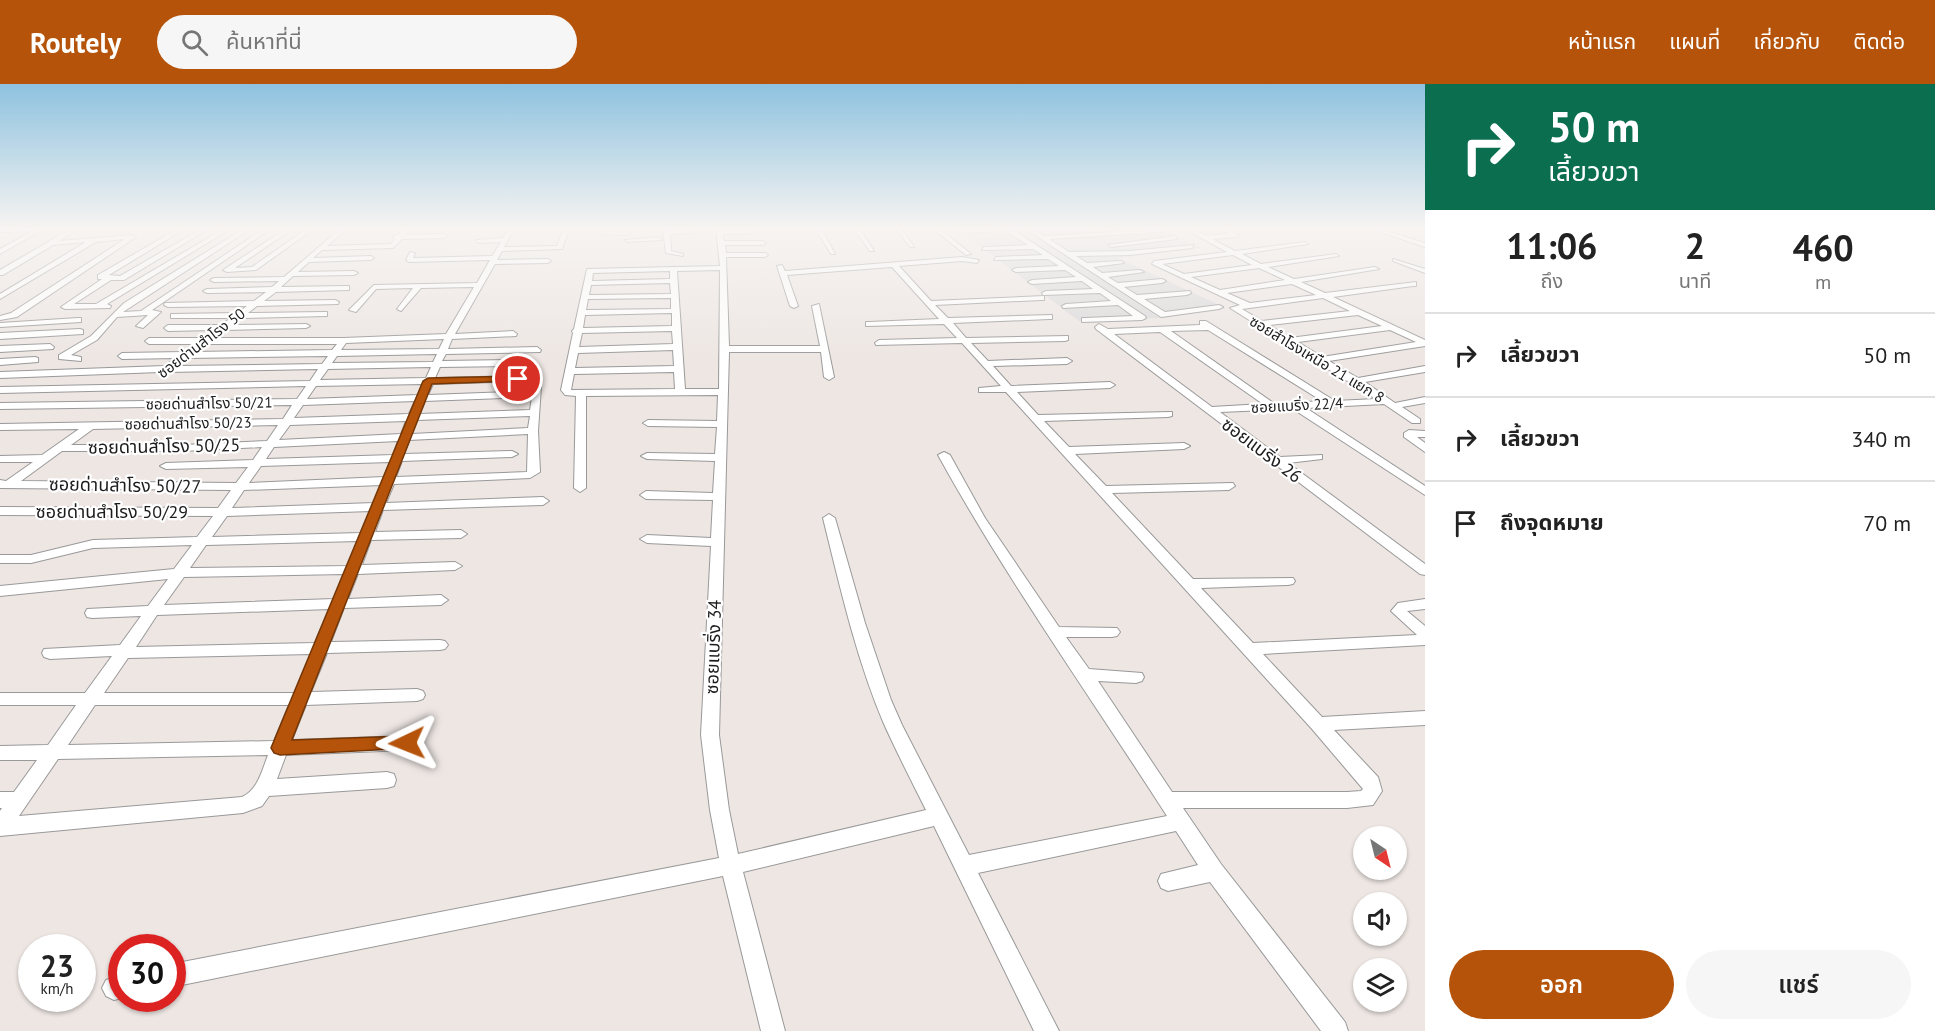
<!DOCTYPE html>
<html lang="th">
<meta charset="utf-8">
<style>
:root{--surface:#fff;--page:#f6f6f6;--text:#222;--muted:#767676;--line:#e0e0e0;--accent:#b45309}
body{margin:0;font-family:"PT Sans","Noto Sans Thai",sans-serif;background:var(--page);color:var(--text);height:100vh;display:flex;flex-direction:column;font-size:22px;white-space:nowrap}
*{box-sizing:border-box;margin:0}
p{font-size:20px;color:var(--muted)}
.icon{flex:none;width:33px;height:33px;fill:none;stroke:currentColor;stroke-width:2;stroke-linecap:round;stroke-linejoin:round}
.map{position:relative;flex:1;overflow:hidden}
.side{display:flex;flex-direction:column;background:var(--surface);width:510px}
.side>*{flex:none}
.banner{background:#0b6e4f;color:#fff;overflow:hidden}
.needle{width:39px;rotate:145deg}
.buttons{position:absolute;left:1353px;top:742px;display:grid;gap:12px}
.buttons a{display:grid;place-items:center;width:54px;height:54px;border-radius:50%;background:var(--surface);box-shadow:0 2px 4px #0004;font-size:30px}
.speed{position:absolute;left:18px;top:850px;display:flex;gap:12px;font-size:30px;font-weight:700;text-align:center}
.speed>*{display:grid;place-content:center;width:78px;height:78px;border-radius:50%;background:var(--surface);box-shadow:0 2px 4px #0004;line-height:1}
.speed small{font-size:15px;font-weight:400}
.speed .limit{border:9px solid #d22;background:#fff;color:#111}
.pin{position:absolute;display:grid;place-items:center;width:51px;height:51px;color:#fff;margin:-26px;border:3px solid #fff;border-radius:50%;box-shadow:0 2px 6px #0007}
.me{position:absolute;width:66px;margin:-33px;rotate:268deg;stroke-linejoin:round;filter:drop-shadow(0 0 4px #0008)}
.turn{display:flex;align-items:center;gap:21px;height:126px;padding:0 24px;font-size:27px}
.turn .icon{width:78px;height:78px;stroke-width:2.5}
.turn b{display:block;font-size:42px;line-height:51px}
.eta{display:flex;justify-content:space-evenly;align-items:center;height:102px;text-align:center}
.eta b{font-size:36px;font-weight:600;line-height:42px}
.cta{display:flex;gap:12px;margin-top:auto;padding:12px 24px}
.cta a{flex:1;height:69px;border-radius:36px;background:var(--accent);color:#fff;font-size:24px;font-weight:600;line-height:69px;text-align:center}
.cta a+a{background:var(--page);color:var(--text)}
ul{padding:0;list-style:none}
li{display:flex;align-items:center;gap:18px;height:84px;padding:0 24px;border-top:2px solid var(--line)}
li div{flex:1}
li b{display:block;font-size:22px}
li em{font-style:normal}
header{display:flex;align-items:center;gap:36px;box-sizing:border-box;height:84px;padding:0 30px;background:var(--accent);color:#fff}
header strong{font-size:28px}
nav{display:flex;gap:33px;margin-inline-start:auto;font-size:21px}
.search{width:420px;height:54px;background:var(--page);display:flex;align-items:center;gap:15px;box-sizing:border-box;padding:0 21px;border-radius:33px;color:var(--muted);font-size:22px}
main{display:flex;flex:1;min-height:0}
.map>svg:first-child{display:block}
.residential{fill:#dad9da}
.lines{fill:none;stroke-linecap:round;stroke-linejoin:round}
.minor-casing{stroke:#999;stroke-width:2}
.minor{fill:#fff;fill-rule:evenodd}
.route{fill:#b45309;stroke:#753606;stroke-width:1.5}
.labels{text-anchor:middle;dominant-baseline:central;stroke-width:4.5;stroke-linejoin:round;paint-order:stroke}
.far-street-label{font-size:15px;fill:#1c1c1c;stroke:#fff}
.street-label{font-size:18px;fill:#1c1c1c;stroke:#fff}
</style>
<header>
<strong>Routely</strong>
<div class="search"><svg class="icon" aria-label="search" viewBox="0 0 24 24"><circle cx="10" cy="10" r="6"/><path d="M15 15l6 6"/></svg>ค้นหาที่นี่</div>
<nav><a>หน้าแรก</a><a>แผนที่</a><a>เกี่ยวกับ</a><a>ติดต่อ</a></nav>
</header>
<main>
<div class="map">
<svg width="1425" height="947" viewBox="0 0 1425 947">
<rect width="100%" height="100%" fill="#ede6e3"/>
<!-- residential -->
<path class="residential" d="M956 144H1088L1096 147 1161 144 1201 164 1118 174 1226 224 1163 234 1071 175 1160 234 1079 237Z"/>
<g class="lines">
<defs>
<path id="minor" d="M2 144H43L44 145 0 170V165L33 147 3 148 0 146Z
M72 144H79L59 157 131 151 136 153 17 233 0 236V232L11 229 125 155 96 158 0 215V210L86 158 53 161 3 191H0V186Z
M179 144H186L109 191 120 192 203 144H210L124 196H111L74 220H96L225 144H232L107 220 111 222 110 224 65 225 61 223 102 195H98V191Z
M245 144H252L123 228 141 227 265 144H272L152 226 161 228 143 244 136 242 148 231 117 233 97 256 71 271 81 273V277L59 275V271L91 252 124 219Z
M287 144H294L235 184 252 183 308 144H315L256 186 227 188 223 186Z
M341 144H348L327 162 391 160 395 155 393 152 398 151 404 144H410L405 151 444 150 447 152 444 154 402 155 393 164 322 166 313 174 371 172 374 174 371 176 309 178 298 188 354 187 358 189 354 191 293 192 281 203 346 202H349V206L276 208 264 217 335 216 339 218 338 220 257 222 248 229 324 228H327V232L242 234 232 241 306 240 310 242 306 244 225 246 214 254H343L446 250 474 203 421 204 401 227 397 225 413 204 376 205 356 228 349 226 374 201 477 199 490 176 409 178 406 176 410 168 415 169 413 174 492 172 501 158 478 159 476 156 503 154 509 144H515L504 163 557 162 563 147 568 148 562 165 502 167 497 176 548 175 551 177 548 179 495 180 455 250 513 247 517 250 516 252 452 255 448 265 537 263 541 266 540 268 446 270 442 277 514 276 519 279 514 282 440 283 435 294 518 292 521 293V297L433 300 428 311 533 307 535 303H541L538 347 540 388 530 394 394 400 386 419 543 413 549 417 543 421 383 426 375 448 461 446 467 450 461 454 371 456 362 481 455 478 462 482 455 486 358 490 348 515 441 511 448 516 441 521 344 524 331 558 440 556 445 557 448 561 445 565 440 566 327 569 311 608 417 605 423 607 425 611 423 615 417 617 306 621 292 656 407 652 413 654 416 659 413 664 407 666 286 671 277 695 387 688 394 690 396 696 394 702 387 704 269 712 262 722 243 729 0 752V727L2 724H0V708H14L37 676H0V662L48 661 76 621H0V609H85L112 572 50 575 44 573 42 569 44 565 120 561 141 532 92 534 87 533 85 529 87 525 148 522 168 495 0 512V502L174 485 192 461 93 464 31 479H0V471H31L93 456 197 453 213 432 0 431V423L218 424 231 406 0 404V396L6 397 33 378H0V372L42 371 79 345 0 346V340L283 335 292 321 0 325V319L297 315 306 302 0 309V303L310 297 318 285 169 288 164 290 160 288 0 294V288L164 282 176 274 122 275 118 272 122 269 183 268 195 260H149L145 257 149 254H203L214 246 168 247 164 244 168 241H221L231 234H171V230L238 229 247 222 168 223 164 221 165 219 254 217 266 208 207 209 203 207 207 205 272 203 279 197 214 198 210 196 214 194 284 193ZM444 255 439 265 341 266 346 259ZM207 260H337L332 266 195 268ZM437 270 433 278 332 279 337 272ZM328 272 322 280 177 282 188 274ZM431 283 426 294 320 296 328 285ZM423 300 418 311 307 315 316 302ZM532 313 530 326 419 330 425 317ZM415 317 409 330 294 334 303 321ZM530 332 528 344 412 350 417 336ZM406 337 401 350 279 356 290 341ZM278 341 267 357 183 361H71L93 345ZM528 350 527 388 396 393 402 377 512 373 518 370 512 367 404 370 409 356ZM398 357 393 371 266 375 274 363ZM262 363 253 376 166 379 160 382 166 385 248 383 236 399 21 397 62 367H183ZM390 378 384 393 249 399 261 382ZM382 401 374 419 232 424 244 406ZM371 427 361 449 212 453 227 432ZM358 457 348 482 190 484 206 461ZM344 490 334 515 164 521 184 493ZM330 525 315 559 136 563 157 531ZM311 570 295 609H104L128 574ZM95 621H289L274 657 68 661ZM268 671C262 686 258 706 242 713L19 732 58 675Z
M370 144H386L373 146Z
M465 144H471L467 147Z
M663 144H669V146H696L694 149 670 150 671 167 683 170V172L666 169Z
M716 144H722V146H759L757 149 723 150 724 157H763L766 159 763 161H725L726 169H765L768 171 765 173H726L729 262H820L812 222 819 220 834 293 829 296 824 293 821 268H729L719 651 729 726 738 770 926 726C912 698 897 669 884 640 856 574 840 503 823 434L829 430 835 434 865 539 891 616 902 641 969 771 1167 732C1090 612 1007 496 938 371L944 368 950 371 985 434 1059 543 1117 544 1120 548 1117 552 1112 553H1066L1089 585 1142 589 1144 593 1142 597 1136 599 1098 597 1172 708H1347L1361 707 1363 705 1312 645 1006 308H979V304L1001 302 962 259 876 261 875 259 879 256 957 254 944 240 866 242V238H869L939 235 892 183 787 191 798 222 794 224 790 222 777 182 782 181 785 187 962 173 979 176 977 179 962 177 899 182 931 217 1044 212V216H1041L935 221 948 234 1052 231V235H1049L953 239 966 254 1068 252V256L1065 257 971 259 988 277 1067 274 1072 277 1067 280 993 282 1011 302 1110 298 1115 301 1110 304 1017 308 1038 331 1172 328V332L1168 333 1044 337 1069 363 1184 359 1190 362 1184 365 1075 370 1106 402 1233 399 1235 402 1229 406 1112 409 1193 495 1293 494 1295 497 1293 500 1288 501 1201 504 1253 559 1417 551 1391 527 1398 519 1425 515V525L1407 527 1425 542V561L1263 570 1322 633 1425 627V641L1334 646 1378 693 1382 707 1373 721 1347 724H1183L1221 780 1345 938 1348 947H1321L1210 798 1168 807 1161 804 1158 797 1161 790 1198 781 1176 747 978 789 1059 947H1034L934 742 743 788 785 947H761L723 792 172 903V880L719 774 710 726 701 651 711 462 647 459 640 455 647 451 711 454 713 416 646 415 640 411 646 407 713 409 715 377 647 375 641 372 647 369 715 370 717 343 648 342 643 339 648 336 717 337 718 311 586 312V404L580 408 574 404 576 312 565 311 561 306 573 249 572 247 574 245 587 185 720 182ZM720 186 719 305H685L677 187ZM670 187V195L592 197 593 189ZM670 199 671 210 589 211 591 201ZM671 214V225L586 226 588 215ZM672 229V242L583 244 585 231ZM672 247 673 260 579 263 582 249ZM673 266 674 282 575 284 578 269ZM674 288 675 305 571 306 574 290Z
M815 144H821L835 170H831Z
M853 144H859L874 167H870Z
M895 144H901L914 163H910Z
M932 144H939L971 170 966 171Z
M1010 144 1145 232 1146 234 1142 236 1082 238V234H1085L1133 232 1118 221 1063 224 1062 222 1066 220 1111 217 1100 209 1043 211 1042 209 1046 207 1093 205 1082 197 1032 200 1028 198 1032 196 1076 193 1065 186 1016 188 1012 186 1016 184 1059 182 1048 175 994 176 996 173 1043 171 1033 165 982 166 984 163 1028 161 1006 147 957 149 954 147 957 145Z
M1024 144H1031L1044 152 1163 145 1161 148 1049 155 1069 168 1130 167 1194 161 1192 164 1130 171 1076 172 1087 179 1121 177 1124 179 1093 183 1102 189 1140 186 1144 188 1108 193 1118 199 1162 195 1166 197 1162 199 1124 203 1137 211 1190 207 1191 209 1187 211 1144 215 1165 228 1219 221 1223 223 1219 225 1161 233Z
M1183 144H1191L1205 151 1229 150 1219 144H1226L1238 151V153L1212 155 1235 167 1305 158 1308 160 1242 170 1261 180 1336 170 1339 172 1268 183 1294 195 1375 183 1379 185 1301 198 1325 209 1416 198V202H1413L1333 213 1425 256V262L1329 277 1358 294 1425 282V288L1365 298 1395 319 1425 313V319L1402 323 1420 335V339H1412L1384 320 1306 324 1425 402V411L1293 325 1220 328 1280 373 1322 371V375L1288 379 1425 480V491L1420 490 1096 245 1095 243 1099 240 1108 245 1200 241V237H1206L1335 317 1376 315 1230 224 1240 221 1152 180 1154 177 1227 168ZM1233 171 1252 181 1184 190 1162 180ZM1259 184 1285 196 1220 206 1191 193ZM1292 200 1316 211 1250 219 1227 209ZM1323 214 1350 227 1262 237 1242 225ZM1358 231 1382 242 1290 254 1269 241ZM1208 246 1322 317 1275 320 1171 247ZM1390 246 1416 258 1322 273 1298 258ZM1160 248 1263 320 1212 323 1114 250Z
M1368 144H1377L1425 159V163Z
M601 147H628L631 149 628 151 599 150Z
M1175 152 1177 155 1111 163 1108 161Z
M660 153 662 156 627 158 624 156Z
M1393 175 1425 185V189L1393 177Z
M78 234H81V238L0 243V239Z
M80 245 83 246V250L0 255V249Z
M50 260 54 263 53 265 0 268V262Z
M35 273 38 274V278L0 281V275Z
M1409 346 1425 347V353H1417L1425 359V368L1404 353V349Z
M122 891V914L114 916 106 912 102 904 106 896Z"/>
</defs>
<!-- minor casing -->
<use href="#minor" class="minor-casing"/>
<!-- minor -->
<use href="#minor" class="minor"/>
</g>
<!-- sky -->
<linearGradient id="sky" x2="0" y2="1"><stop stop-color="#8ec2df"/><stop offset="0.52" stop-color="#f7f4f2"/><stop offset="1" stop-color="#f7f4f2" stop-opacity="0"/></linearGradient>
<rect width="1425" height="277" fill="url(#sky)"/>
<!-- route -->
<path class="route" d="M518 292 521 293V297L432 300 292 656 407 652 413 654 416 659 413 664 280 671 274 669 271 664 423 297 428 294Z"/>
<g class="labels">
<!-- far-street labels -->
<g class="far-street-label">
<text transform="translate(201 259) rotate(-37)">ซอยด่านสำโรง 50</text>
<text transform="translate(1317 275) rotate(31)">ซอยสำโรงเหนือ 21 แยก 8</text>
<text transform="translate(209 319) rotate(-1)">ซอยด่านสำโรง 50/21</text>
<text transform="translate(1297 321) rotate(-3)">ซอยแบริ่ง 22/4</text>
<text transform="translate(188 339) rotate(-1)">ซอยด่านสำโรง 50/23</text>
</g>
<!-- street labels -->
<g class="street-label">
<text transform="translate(164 362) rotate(-1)">ซอยด่านสำโรง 50/25</text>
<text transform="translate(1262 366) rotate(37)">ซอยแบริ่ง 26</text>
<text transform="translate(125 401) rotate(1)">ซอยด่านสำโรง 50/27</text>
<text x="112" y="427">ซอยด่านสำโรง 50/29</text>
<text transform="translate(713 563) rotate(-88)">ซอยแบริ่ง 34</text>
</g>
</g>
</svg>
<div class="buttons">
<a><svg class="needle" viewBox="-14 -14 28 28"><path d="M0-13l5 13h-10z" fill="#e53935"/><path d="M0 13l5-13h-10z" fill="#767676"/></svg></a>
<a><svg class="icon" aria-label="sound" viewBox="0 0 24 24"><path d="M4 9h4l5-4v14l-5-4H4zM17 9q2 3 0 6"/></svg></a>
<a><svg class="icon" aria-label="layers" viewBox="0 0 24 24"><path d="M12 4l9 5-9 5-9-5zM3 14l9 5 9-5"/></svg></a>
</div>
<div class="speed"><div>23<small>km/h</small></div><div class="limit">30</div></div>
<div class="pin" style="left:518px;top:295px;background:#d93025"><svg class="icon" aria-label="arrive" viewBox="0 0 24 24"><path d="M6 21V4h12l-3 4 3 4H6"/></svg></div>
<svg class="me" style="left:407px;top:659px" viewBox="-20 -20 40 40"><path d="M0-17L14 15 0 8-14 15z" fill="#b45309" stroke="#fff" stroke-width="4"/></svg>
</div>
<section class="side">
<div class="banner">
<div class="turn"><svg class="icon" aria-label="right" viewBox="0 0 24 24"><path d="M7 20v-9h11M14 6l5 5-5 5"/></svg><div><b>50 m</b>เลี้ยวขวา</div></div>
</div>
<div class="eta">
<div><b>11:06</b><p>ถึง</p></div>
<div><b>2</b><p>นาที</p></div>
<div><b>460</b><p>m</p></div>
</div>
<ul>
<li><svg class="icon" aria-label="right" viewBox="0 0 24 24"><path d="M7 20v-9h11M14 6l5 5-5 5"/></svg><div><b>เลี้ยวขวา</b></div><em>50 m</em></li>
<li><svg class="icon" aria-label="right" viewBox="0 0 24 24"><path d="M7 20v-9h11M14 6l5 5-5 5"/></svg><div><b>เลี้ยวขวา</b></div><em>340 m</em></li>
<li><svg class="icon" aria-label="arrive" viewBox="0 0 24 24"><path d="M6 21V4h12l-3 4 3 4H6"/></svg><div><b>ถึงจุดหมาย</b></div><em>70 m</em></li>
</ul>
<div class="cta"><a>ออก</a><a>แชร์</a></div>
</section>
</main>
